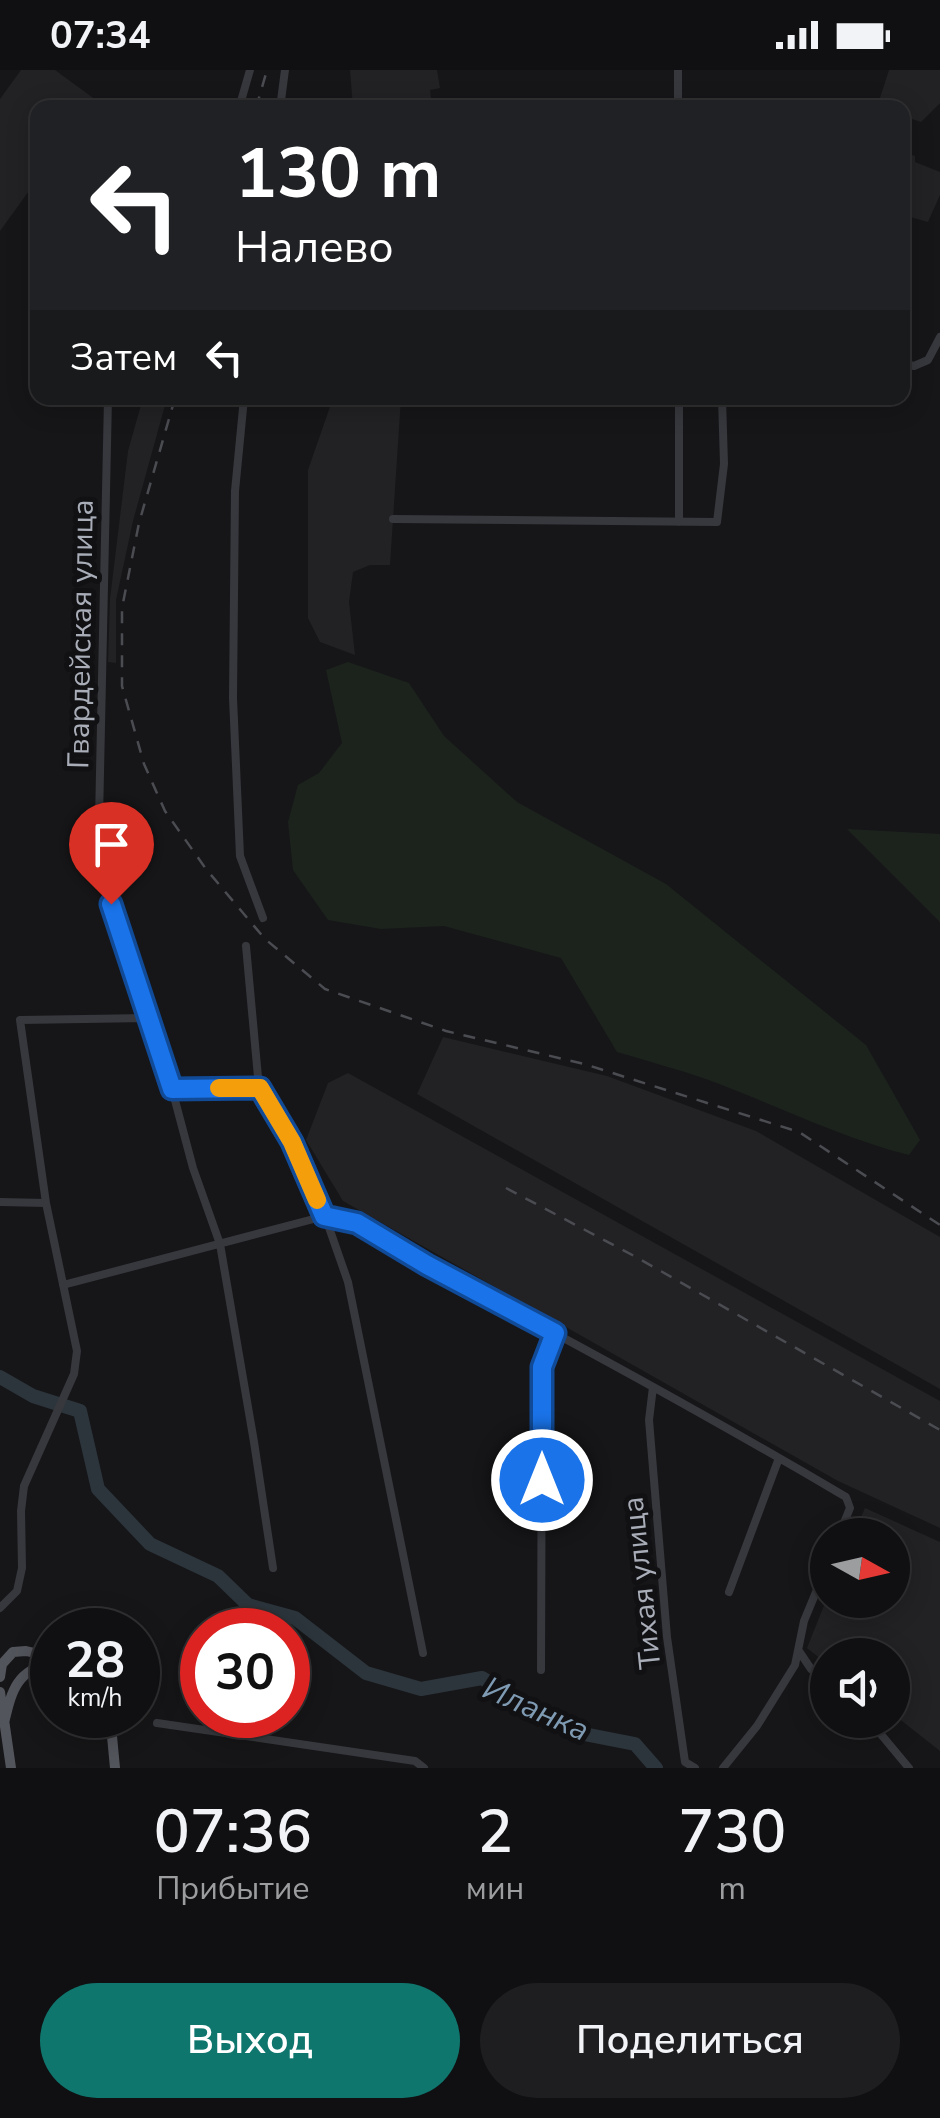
<!DOCTYPE html>
<html lang="ru">
<meta charset="utf-8">
<style>
:root{--surface:#101012;--page:#1e1e20;--text:#f1f3f6;--muted:#9c9d9f;--line:#303032;--accent:#0f766e}
body{margin:0;font-family:"Nunito Sans",sans-serif;background:var(--page);color:var(--text);height:100vh;display:flex;flex-direction:column;font-size:38px;white-space:nowrap}
*{box-sizing:border-box;margin:0}
p{font-size:32px;color:var(--muted)}
.icon{flex:none;width:55px;height:55px;fill:none;stroke:currentColor;stroke-width:2;stroke-linecap:round;stroke-linejoin:round}
.map{position:relative;height:1698px;overflow:hidden}
.sheet{display:flex;flex-direction:column;background:var(--surface);flex:1}
.sheet>*{flex:none}
.top-card{position:absolute;left:30px;top:30px;width:880px;height:305px;border-radius:20px;box-shadow:0 5px 25px #0003,0 0 0 2px var(--line);background:#202124;color:#fff;overflow:hidden}
.needle{width:65px;rotate:98deg}
.tools{position:absolute;left:810px;top:1448px;display:grid;gap:20px}
.tools a{display:grid;place-items:center;width:100px;height:100px;border-radius:50%;background:var(--surface);box-shadow:0 5px 25px #0003,0 0 0 2px var(--line);font-size:50px}
.speed{position:absolute;left:30px;top:1538px;display:flex;gap:20px;font-size:50px;font-weight:700;text-align:center}
.speed>*{display:grid;place-content:center;width:130px;height:130px;border-radius:50%;background:var(--surface);box-shadow:0 5px 25px #0003,0 0 0 2px var(--line);line-height:1}
.speed small{font-size:25px;font-weight:400}
.speed .limit{border:15px solid #d22;background:#fff;color:#111}
.pin{position:absolute;display:grid;place-items:center;width:85px;height:85px;color:#fff;margin:-102px -42px;border-radius:50% 50% 50% 0;rotate:-45deg;box-shadow:0 0 10px #0007}
.pin .icon{rotate:45deg}
.me{position:absolute;width:110px;margin:-55px;rotate:0deg;stroke-linejoin:round;filter:drop-shadow(0 0 8px #0008)}
.turn{display:flex;align-items:center;gap:35px;height:210px;padding:0 40px;font-size:45px}
.turn .icon{width:130px;height:130px;stroke-width:2.5}
.turn b{display:block;font-size:70px;line-height:85px}
.then{display:flex;align-items:center;height:95px;padding:0 40px;background:#0003;gap:20px;font-size:38px}
.eta{display:flex;justify-content:space-evenly;align-items:center;height:170px;text-align:center}
.eta b{font-size:60px;font-weight:600;line-height:70px}
.primary-button{display:flex;gap:20px;margin-top:auto;padding:20px 40px}
.primary-button a{flex:1;height:115px;border-radius:60px;background:var(--accent);color:#fff;font-size:40px;font-weight:600;line-height:115px;text-align:center}
.primary-button a+a{background:var(--page);color:var(--text)}
.status{display:flex;justify-content:space-between;align-items:center;height:70px;padding:0 50px;background:var(--surface);direction:ltr}
.status svg{height:28px;fill:currentColor}
.map>svg:first-child{display:block}
.built{fill:#222225}
.green{fill:#1c231d}
.lines{fill:none;stroke-linecap:round;stroke-linejoin:round}
.river{stroke:#2c353c;stroke-width:14}
.minor{stroke:#37383d;stroke-width:8}
.major{stroke:#53555c;stroke-width:10}
.rail{stroke:#4a4c52;stroke-width:2.5;stroke-dasharray:12 10;stroke-linecap:butt}
.route-casing{stroke:#114b97;stroke-width:25}
.route{stroke:#1a73e8;stroke-width:18}
.slow{stroke:#f59e0b;stroke-width:18}
.labels{text-anchor:middle;dominant-baseline:central;stroke-width:10;stroke-linejoin:round;paint-order:stroke}
.street-label{font-size:30px;fill:#a8adb8;stroke:#111113}
.water-label{font-size:32px;font-style:italic;fill:#7f9bb3;stroke:#111113}
</style>
<div class="status"><b>07:34</b><svg viewBox="0 0 49 12"><path d="M0 12V9h3v3zM5 12V6h3v6zM10 12V3h3v9zM15 12V0h3v12zM26 1h20v11H26zM47 4h2v5h-2z"/></svg></div>
<div class="map">
<svg width="940" height="1698" viewBox="0 0 940 1698">
<rect width="100%" height="100%" fill="#161618"/>
<!-- built -->
<path class="built" d="M21 0H55L96 30 90 37 38 38 37 110 0 161V29Z
M350 0H437L440 18 430 20 432 37H353Z
M889 0H940V33L921 52 903 46 902 38 877 37Z
M902 81 915 86V92L940 102V125L928 152 903 145Z
M143 328H167L133 451 116 530V593L108 592 110 529 128 381Z
M333 328H401L390 495H370L353 502 349 532 355 585 320 572 308 548V400Z
M443 967 607 1006 756 1061 940 1167V1319L417 1024Z
M348 1003 940 1331V1458L838 1411 343 1131 306 1070 328 1013Z
M865 1438 940 1472V1681L893 1644 892 1585H828L827 1594 807 1578 827 1528 828 1530H892V1465H853Z"/>
<!-- green -->
<path class="green" d="M348 592 409 613 444 666 517 732 666 814 866 975 920 1070 909 1085C839 1067 774 1034 706 1009 677 999 647 991 617 982L561 888 444 856 381 859 328 850 293 800 288 752 298 715 319 703 342 673 326 600Z
M847 759 940 764V852Z"/>
<g class="lines">
<!-- river -->
<path class="river" d="M0 1307 33 1326 80 1341 98 1419 150 1474 218 1506 248 1535 295 1548 366 1603 421 1619 482 1608 532 1639 584 1664 635 1674 656 1698"/>
<!-- minor -->
<path class="minor" d="M678 0V38
M239 38 250 0
M280 38 285 0
M902 293 914 296 928 290 940 267
M108 328 98 796 172 1019 193 1098 220 1174 254 1372 273 1498
M244 328 235 421 233 628 240 786 263 848
M679 328V452
M393 449 717 452 724 394 722 328
M246 876 259 1018 292 1072 325 1146 348 1212 423 1583
M172 1019 259 1018
M0 1132 46 1133 77 1281 74 1304 24 1416 21 1441 22 1498 17 1521 0 1538
M46 1133 20 950 148 948
M63 1215 325 1146C372 1152 412 1187 453 1209 586 1279 717 1351 846 1427L850 1438 839 1465
M653 1317 649 1350 667 1567 685 1692 695 1698
M729 1522 779 1388
M799 1581 811 1599 828 1612
M541 1600 542 1297 555 1263
M869 1650 909 1698
M157 1653 415 1691 424 1698
M723 1698 757 1656 795 1595 804 1551 828 1493"/>
<!-- major -->
<path class="major" d="M0 1607 2 1594 13 1582 26 1581 52 1587
M0 1622 11 1698
M110 1645 115 1698
M4 1653C12 1620 16 1601 52 1592"/>
<!-- rail -->
<path class="rail" d="M256 38 267 0
M175 328 139 453 122 538V616L144 694 165 741 206 799 265 869 325 919 446 961 584 994 799 1062 940 1155
M506 1118 636 1187 940 1360"/>
</g>
<g class="lines">
<defs>
<path id="route" d="M111 834 172 1019 260 1018 292 1072 324 1146 357 1153 427 1195 555 1263 542 1297V1410"/>
</defs>
<!-- route casing -->
<use href="#route" class="route-casing"/>
<!-- route -->
<use href="#route" class="route"/>
<!-- slow -->
<path class="slow" d="M219 1018H260L292 1072 317 1130"/>
</g>
<g class="labels">
<!-- street labels -->
<g class="street-label">
<text transform="translate(81 564) rotate(-89)">Гвардейская улица</text>
<text transform="translate(642 1513) rotate(-96)">Тихая улица</text>
</g>
<!-- water labels -->
<g class="water-label">
<text transform="translate(536 1639) rotate(24)">Иланка</text>
</g>
</g>
</svg>
<div class="tools">
<a><svg class="needle" viewBox="-14 -14 28 28"><path d="M0-13l5 13h-10z" fill="#e53935"/><path d="M0 13l5-13h-10z" fill="#9c9d9f"/></svg></a>
<a><svg class="icon" aria-label="sound" viewBox="0 0 24 24"><path d="M4 9h4l5-4v14l-5-4H4zM17 9q2 3 0 6"/></svg></a>
</div>
<div class="speed"><div>28<small>km/h</small></div><div class="limit">30</div></div>
<div class="pin" style="left:111px;top:834px;background:#d93025"><svg class="icon" aria-label="arrive" viewBox="0 0 24 24"><path d="M6 21V4h12l-3 4 3 4H6"/></svg></div>
<svg class="me" style="left:542px;top:1410px" viewBox="-20 -20 40 40"><circle r="17" fill="#1a73e8" stroke="#fff" stroke-width="3"/><path d="M0-11L8 9 0 5-8 9z" fill="#fff"/></svg>
<div class="top-card">
<div class="turn"><svg class="icon" aria-label="left" viewBox="0 0 24 24"><path d="M17 20v-9H6M10 6l-5 5 5 5"/></svg><div><b>130 m</b>Налево</div></div>
<div class="then">Затем<svg class="icon" aria-label="left" viewBox="0 0 24 24"><path d="M17 20v-9H6M10 6l-5 5 5 5"/></svg></div>
</div>
</div>
<section class="sheet">
<div class="eta">
<div><b>07:36</b><p>Прибытие</p></div>
<div><b>2</b><p>мин</p></div>
<div><b>730</b><p>m</p></div>
</div>
<div class="primary-button"><a>Выход</a><a>Поделиться</a></div>
</section>
